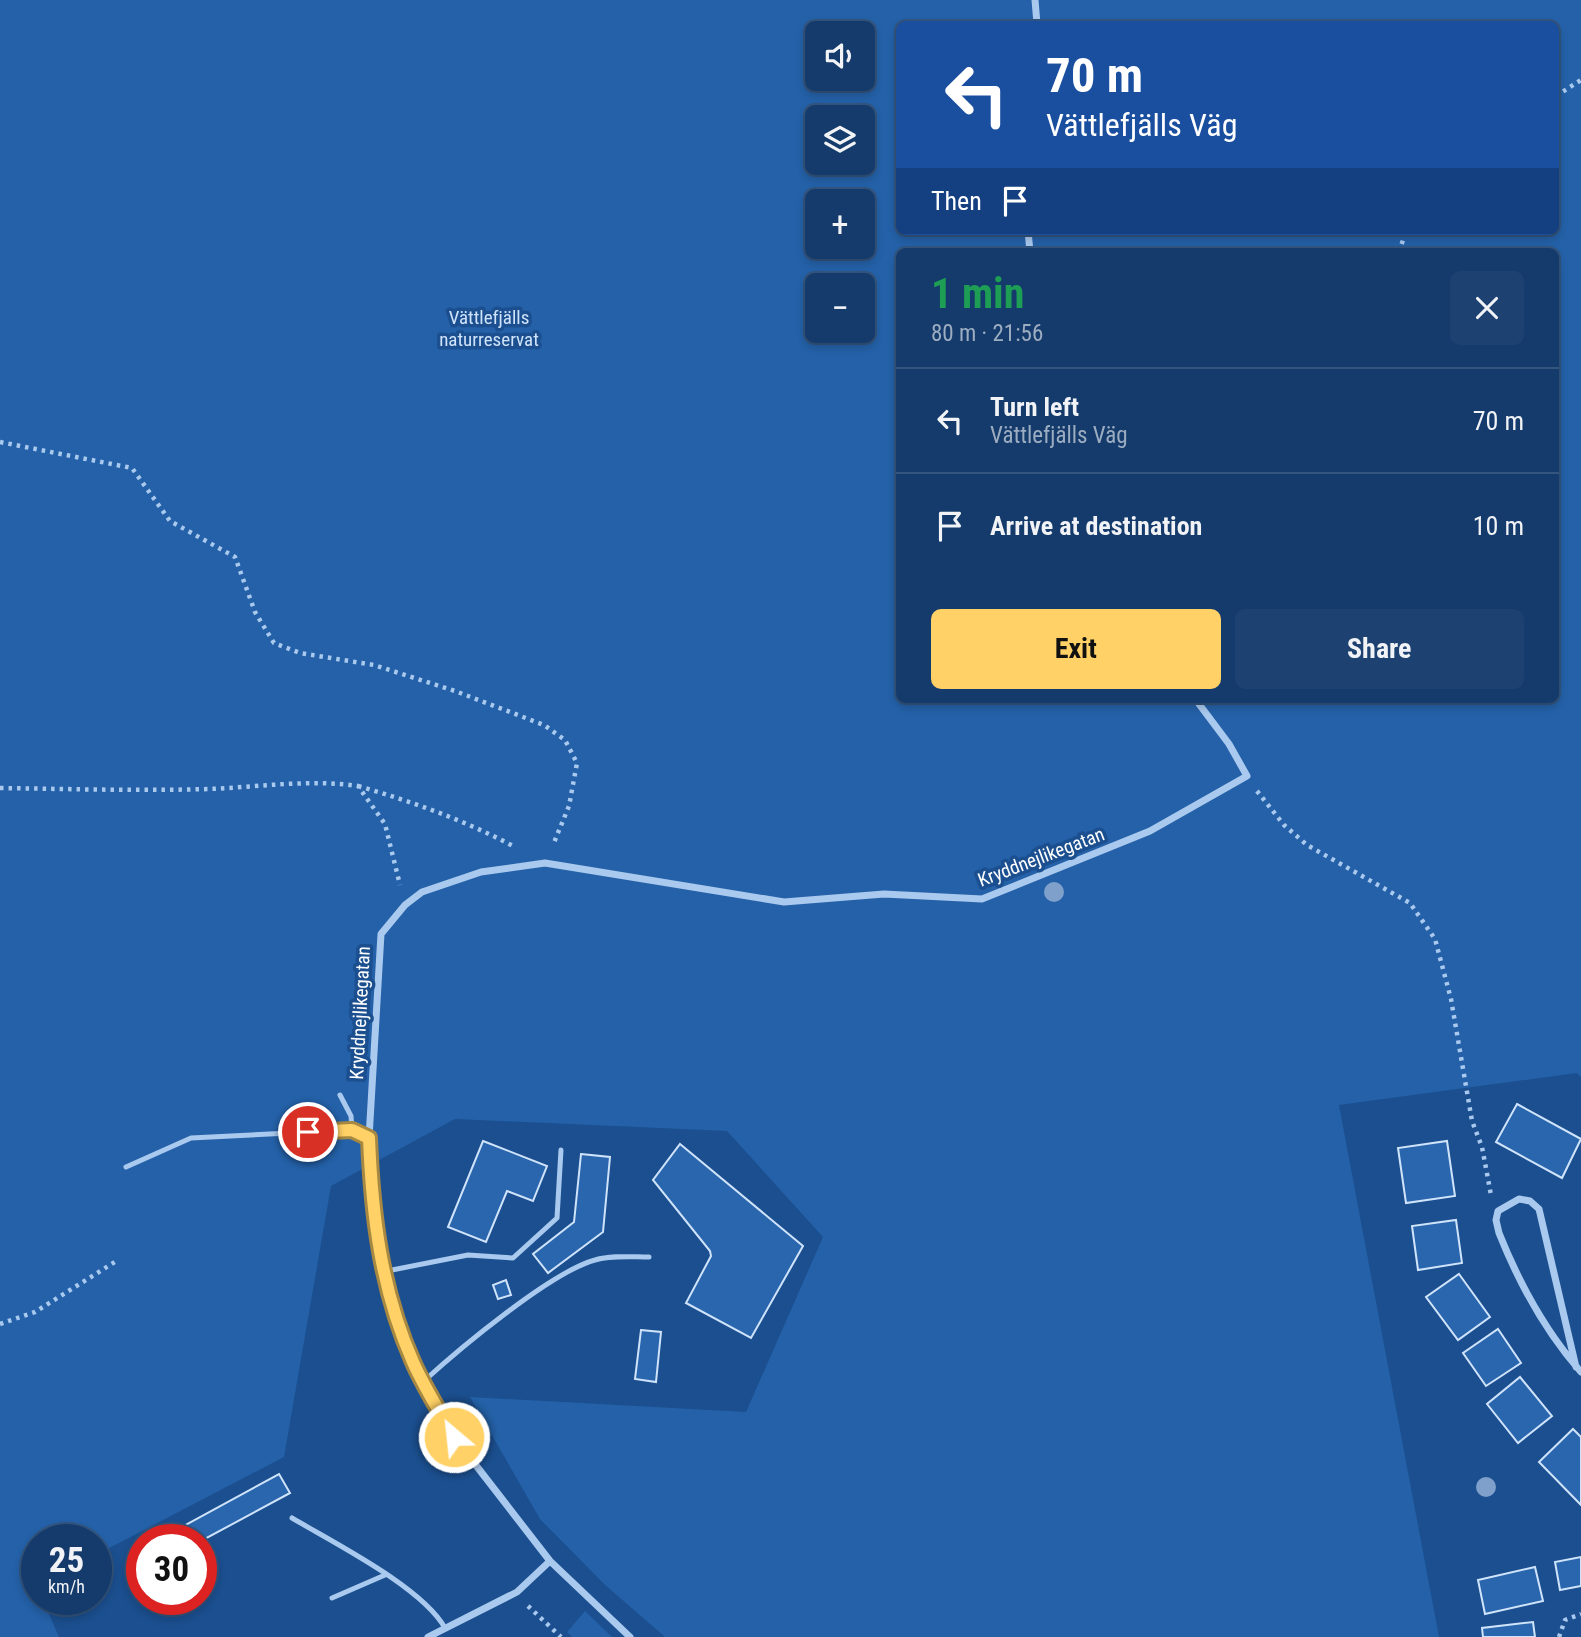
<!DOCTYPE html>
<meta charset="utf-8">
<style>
:root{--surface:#143b6b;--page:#1d4271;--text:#f1f3f6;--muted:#9dadc1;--line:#33557e;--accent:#ffd166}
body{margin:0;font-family:"Roboto Condensed",sans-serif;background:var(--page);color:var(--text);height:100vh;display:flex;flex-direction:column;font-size:26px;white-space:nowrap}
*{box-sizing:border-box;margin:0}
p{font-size:23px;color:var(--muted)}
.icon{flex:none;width:38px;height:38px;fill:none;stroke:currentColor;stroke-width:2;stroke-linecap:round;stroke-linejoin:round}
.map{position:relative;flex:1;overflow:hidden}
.drawer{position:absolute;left:896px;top:248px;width:663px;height:455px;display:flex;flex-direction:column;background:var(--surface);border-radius:10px;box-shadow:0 4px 10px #0003,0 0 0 2px var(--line)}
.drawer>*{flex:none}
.banner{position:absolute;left:896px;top:21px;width:663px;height:214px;border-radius:10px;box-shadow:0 4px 10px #0003,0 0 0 2px var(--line);background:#1a4fa0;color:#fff;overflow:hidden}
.tools{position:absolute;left:805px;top:21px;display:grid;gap:14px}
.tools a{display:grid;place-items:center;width:70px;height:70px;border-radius:10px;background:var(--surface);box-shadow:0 4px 10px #0003,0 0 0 2px var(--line);font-size:35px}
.speed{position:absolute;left:21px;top:1524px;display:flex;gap:14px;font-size:35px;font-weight:700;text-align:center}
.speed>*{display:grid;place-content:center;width:91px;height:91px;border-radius:50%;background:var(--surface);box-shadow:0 4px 10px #0003,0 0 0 2px var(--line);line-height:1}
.speed small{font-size:18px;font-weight:400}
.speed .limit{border:10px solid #d22;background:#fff;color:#111}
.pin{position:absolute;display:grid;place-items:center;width:60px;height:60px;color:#fff;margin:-30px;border:4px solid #fff;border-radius:50%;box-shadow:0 2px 7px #0007}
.me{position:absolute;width:77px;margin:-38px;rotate:332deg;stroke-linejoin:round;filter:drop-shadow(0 0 5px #0008)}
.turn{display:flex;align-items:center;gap:24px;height:147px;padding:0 35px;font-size:32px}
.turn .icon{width:91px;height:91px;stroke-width:2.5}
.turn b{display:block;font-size:49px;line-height:60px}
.then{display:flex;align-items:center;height:66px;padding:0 35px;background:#0003;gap:14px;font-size:26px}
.round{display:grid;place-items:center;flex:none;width:74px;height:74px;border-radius:10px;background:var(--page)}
.head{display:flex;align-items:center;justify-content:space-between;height:119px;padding:0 35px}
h1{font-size:42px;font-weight:700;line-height:52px;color:#1e9e55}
.button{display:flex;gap:14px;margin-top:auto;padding:14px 35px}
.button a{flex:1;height:80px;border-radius:10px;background:var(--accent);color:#111;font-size:28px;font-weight:700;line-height:80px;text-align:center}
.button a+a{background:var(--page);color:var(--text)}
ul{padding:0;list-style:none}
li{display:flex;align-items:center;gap:21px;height:105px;padding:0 35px;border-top:2px solid var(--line)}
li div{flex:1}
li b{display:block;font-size:26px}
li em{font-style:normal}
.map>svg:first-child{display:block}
.green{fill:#2461a8;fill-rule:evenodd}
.building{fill:#2a66ad;stroke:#cfe3fa;stroke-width:2}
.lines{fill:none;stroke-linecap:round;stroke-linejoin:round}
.path{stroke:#a9c9ee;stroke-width:4.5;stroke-dasharray:3.5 5;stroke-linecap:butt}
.lane{stroke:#a9c9ee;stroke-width:5}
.street{stroke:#a9c9ee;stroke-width:7}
.tree{fill:#7ea0ca}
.route-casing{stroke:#a68842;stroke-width:18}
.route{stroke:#ffd166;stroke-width:12}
.labels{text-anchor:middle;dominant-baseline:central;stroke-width:7;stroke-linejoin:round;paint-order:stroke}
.park-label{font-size:19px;fill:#cfe3fa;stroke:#1b4f8f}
.street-label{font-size:19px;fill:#fff;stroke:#1b4f8f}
</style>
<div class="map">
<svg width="1581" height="1637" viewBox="0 0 1581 1637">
<rect width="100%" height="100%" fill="#1b4f8f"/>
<!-- green -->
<path class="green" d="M0 0H1581V1077L1577 1073 1339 1105 1439 1637H665L604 1584 540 1519 470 1397 746 1412 823 1237 727 1131 455 1119 331 1186 284 1457 96 1555V1540H37V1600H43L59 1637H0ZM900 24H1556V231H900ZM817 33H863V79H817ZM817 117H863V163H817ZM817 201H863V247H817ZM900 252H1556V700H900ZM817 285H863V331H817Z
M585 1611 612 1637H572L567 1632Z"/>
<!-- building -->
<path class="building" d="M1517 1104 1581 1139 1562 1178 1496 1142Z
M483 1141 547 1166 533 1201 507 1191 486 1242 448 1227Z
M1447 1141 1455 1196 1406 1203 1398 1148Z
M680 1144 803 1246 751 1338 686 1303 711 1256 710 1251 653 1180Z
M581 1154 610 1157 603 1232 548 1273 533 1254 574 1222Z
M1456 1220 1462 1263 1418 1270 1412 1226Z
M1459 1274 1490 1317 1458 1340 1426 1297Z
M506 1280 511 1295 498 1299 493 1285Z
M1498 1329 1521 1363 1486 1386 1463 1353Z
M641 1330 661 1332 656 1382 635 1379Z
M1520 1377 1552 1416 1518 1443 1487 1404Z
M1573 1429 1581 1437V1505L1539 1462Z
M279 1474 290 1493 201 1541 158 1540Z
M142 1549V1573L139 1575 129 1556Z
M1581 1557V1586L1560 1590 1555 1562Z
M1535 1567 1543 1601 1485 1614 1478 1580Z
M1533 1622 1535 1637H1483L1482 1628Z"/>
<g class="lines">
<!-- path -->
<path class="path" d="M1556 96 1581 80
M1399 252 1406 231
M0 442 132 468 170 521 235 557 255 612 274 643 300 653 374 665 455 691 544 725 565 740 577 763 569 806 553 845
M358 786C413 802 464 820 515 847
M0 788C70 789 139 791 209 789 258 787 310 779 358 786L385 824 400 885
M1257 791 1284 825 1307 845 1410 903 1435 939 1451 999 1472 1121 1482 1147 1491 1195
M0 1324 35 1312 118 1260
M528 1606 561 1637
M1559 1637 1565 1620 1581 1614"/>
<!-- lane -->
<path class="lane" d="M340 1095 351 1116 352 1130
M126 1167 191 1138 352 1130 369 1138
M382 1272 468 1255 513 1258 557 1218 561 1150
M424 1381C459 1349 551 1272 595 1260 611 1255 632 1257 649 1257
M292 1518C334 1543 422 1587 445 1628
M332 1598 385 1575"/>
<!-- street -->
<path class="street" d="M1035 0 1037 24
M1028 231 1030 252
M1576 1367 1539 1209 1530 1201 1519 1199 1498 1211 1496 1220 1499 1233C1519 1283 1545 1331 1581 1372
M428 1637 517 1592 550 1561
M630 1637 550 1561 454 1437 413 1362 382 1272 371 1202 369 1138 381 934 405 905 422 892 481 872 545 863 784 902 884 894 982 899 1150 831 1247 776 1229 744 1196 700"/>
</g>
<!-- trees -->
<g class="tree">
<circle cx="1054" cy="892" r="10"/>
<circle cx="1486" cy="1487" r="10"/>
</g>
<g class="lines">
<defs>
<path id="route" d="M308 1132 352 1130 369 1138C372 1215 381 1290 413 1362 424 1387 440 1412 454 1437"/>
</defs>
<!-- route casing -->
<use href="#route" class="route-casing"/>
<!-- route -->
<use href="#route" class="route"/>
</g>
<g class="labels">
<!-- park labels -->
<g class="park-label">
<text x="489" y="317">Vättlefjälls<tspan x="489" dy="22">naturreservat</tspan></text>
</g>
<!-- street labels -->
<g class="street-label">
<text transform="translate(1041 857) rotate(-21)">Kryddnejlikegatan</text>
<text transform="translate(360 1013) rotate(-87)">Kryddnejlikegatan</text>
</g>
</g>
</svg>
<div class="tools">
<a><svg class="icon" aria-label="sound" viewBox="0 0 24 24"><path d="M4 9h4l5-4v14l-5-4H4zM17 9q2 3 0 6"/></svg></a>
<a><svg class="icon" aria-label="layers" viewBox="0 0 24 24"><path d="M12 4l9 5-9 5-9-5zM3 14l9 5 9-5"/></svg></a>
<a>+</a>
<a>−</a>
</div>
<div class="speed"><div>25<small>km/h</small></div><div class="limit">30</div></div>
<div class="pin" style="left:308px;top:1132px;background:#d93025"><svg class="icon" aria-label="arrive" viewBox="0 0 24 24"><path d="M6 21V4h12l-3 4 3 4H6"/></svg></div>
<svg class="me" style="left:454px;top:1437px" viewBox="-20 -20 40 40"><circle r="17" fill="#ffd166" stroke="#fff" stroke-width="3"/><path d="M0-11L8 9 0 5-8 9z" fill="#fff"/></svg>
<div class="banner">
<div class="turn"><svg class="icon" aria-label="left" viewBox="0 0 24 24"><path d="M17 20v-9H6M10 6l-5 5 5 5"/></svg><div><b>70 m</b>Vättlefjälls Väg</div></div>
<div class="then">Then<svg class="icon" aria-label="arrive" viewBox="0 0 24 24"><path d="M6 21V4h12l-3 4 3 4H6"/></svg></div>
</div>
<section class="drawer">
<div class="head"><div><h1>1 min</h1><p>80 m · 21:56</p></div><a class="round"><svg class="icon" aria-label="close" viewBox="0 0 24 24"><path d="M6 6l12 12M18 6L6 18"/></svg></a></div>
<ul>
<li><svg class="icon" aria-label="left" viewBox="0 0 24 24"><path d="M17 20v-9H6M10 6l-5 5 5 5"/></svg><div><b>Turn left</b><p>Vättlefjälls Väg</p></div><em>70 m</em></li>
<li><svg class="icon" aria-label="arrive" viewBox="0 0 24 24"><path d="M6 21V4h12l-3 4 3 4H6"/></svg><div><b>Arrive at destination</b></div><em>10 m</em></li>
</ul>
<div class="button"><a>Exit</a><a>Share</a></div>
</section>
</div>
